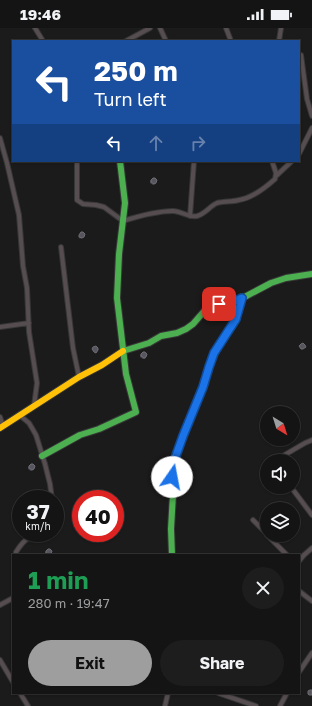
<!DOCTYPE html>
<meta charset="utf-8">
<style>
:root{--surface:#141414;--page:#1d1d1d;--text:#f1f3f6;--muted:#9d9ea0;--line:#333334;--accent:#9f9e9f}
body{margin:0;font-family:"Golos Text",sans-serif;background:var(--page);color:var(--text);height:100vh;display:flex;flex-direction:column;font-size:15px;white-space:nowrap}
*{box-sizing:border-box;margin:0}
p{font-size:13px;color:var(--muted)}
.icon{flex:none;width:22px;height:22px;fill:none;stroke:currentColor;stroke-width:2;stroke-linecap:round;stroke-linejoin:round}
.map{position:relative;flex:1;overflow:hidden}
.drawer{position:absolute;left:12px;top:526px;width:288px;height:140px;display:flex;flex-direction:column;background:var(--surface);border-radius:0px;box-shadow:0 1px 3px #0004,0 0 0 1px var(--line)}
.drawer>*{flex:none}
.banner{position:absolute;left:12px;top:12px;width:288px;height:122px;border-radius:0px;box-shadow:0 1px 3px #0004,0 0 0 1px var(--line);background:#1a4fa0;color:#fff;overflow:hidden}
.needle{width:26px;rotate:142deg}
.fabs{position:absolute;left:260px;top:378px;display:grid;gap:8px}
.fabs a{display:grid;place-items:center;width:40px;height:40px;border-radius:50%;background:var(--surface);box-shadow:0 1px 3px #0004,0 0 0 1px var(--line);font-size:20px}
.speed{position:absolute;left:12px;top:462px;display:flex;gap:8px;font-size:20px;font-weight:700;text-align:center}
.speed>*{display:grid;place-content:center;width:52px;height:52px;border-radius:50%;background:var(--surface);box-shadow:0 1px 3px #0004,0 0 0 1px var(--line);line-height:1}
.speed small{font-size:10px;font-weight:400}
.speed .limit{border:6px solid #d22;background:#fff;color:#111}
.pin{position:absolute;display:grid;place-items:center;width:34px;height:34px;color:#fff;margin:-17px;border-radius:8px;box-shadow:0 2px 6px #0006}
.me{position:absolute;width:44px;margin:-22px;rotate:12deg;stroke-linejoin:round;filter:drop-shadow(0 0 3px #0008)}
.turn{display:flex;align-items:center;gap:14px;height:84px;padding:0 16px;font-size:18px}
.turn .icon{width:52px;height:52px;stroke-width:2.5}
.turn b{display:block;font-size:28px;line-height:34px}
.lanes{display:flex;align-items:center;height:38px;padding:0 16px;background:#0003;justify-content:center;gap:20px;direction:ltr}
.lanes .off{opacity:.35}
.round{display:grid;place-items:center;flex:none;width:42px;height:42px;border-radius:21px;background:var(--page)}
.overview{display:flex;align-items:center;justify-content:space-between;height:68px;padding:0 16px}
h1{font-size:24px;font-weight:700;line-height:30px;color:#1e9e55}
.action{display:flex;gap:8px;margin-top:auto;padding:8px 16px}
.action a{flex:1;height:46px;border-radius:24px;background:var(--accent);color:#111;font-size:16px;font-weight:700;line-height:46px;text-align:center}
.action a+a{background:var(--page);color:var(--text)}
.status{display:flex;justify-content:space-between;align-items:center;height:28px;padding:0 20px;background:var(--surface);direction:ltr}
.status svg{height:11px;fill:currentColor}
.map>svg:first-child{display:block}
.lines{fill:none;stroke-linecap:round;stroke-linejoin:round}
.street-casing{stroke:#373737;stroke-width:6}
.fast-casing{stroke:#373737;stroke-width:8}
.slow-casing{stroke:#373737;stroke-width:8}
.street{stroke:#564d51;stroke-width:4}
.fast{stroke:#4caf50;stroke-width:6}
.slow{stroke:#ffc107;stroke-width:6}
.wall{fill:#47444d}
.shaded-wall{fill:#2e2c32}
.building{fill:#58555e;stroke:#6e6c73}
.route-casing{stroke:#114b97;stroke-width:10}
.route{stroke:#1a73e8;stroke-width:7}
</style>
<div class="status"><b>19:46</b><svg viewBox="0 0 49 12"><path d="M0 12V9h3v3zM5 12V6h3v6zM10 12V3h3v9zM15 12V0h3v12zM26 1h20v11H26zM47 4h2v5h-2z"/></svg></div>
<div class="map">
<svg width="312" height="678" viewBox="0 0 312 678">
<rect width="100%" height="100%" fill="#1b1b1b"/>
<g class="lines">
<defs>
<path id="street" d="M35 0 43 13
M160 0 166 13
M226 0 231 13
M126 13 150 0
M279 13 281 0
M301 27 307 71 312 88
M0 110 7 135 19 187 23 238 27 260 29 304 37 355 34 378
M299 126 312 100
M77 133V172L83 176 96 177 104 179 123 193C139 188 156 183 173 183 182 183 188 190 197 188 205 186 210 178 217 175 224 173 232 174 239 172 252 170 265 160 275 151L276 145 272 133
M276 148 292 133
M190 188 194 133
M61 219 73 320 79 349
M0 299 29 295
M19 387 23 390 29 395 32 400 36 407 45 436 50 456 52 471
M0 389 3 398
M276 432 305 415 312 412
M294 463 312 487
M55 484 57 493V496L55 497
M253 492 267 506
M267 507 287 527
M16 524C23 513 27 510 38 505
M299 533 304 527 312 520
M299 563 312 573
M0 577 13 570
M0 632 13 654
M299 644 312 625
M20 665 28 678
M218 665 256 678
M165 678 168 665
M280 678 287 665"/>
<path id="fast" d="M123 323 149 315 161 308 177 305 186 301 193 296 207 280 212 278 237 273 271 255 286 250 312 246
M42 428 80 407 99 401 136 384 126 346 117 270 119 226 125 175 120 133
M172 527 171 501 173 466 172 449 173 436 183 407 203 359 209 339 215 325 236 291 242 269"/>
<path id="slow" d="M0 400 79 349 102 337 123 323"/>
</defs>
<!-- street casing -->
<use href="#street" class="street-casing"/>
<!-- fast casing -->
<use href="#fast" class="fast-casing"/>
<!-- slow casing -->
<use href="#slow" class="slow-casing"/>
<!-- street -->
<use href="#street" class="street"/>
<!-- fast -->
<use href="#fast" class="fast"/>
<!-- slow -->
<use href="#slow" class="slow"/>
</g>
<!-- wall -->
<path class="wall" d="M151 152 156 155 155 156 153 157 150 155V153Z
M141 326 146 329 145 331H143L140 329V327Z
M29 438 34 441 33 442 31 443 28 441V439Z
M46 523 50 527H46L45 526V524Z"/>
<!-- shaded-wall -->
<path class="shaded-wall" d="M79 209H84L81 211 78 210Z"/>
<!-- building -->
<path class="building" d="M153 150H155L157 152 156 155 154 156 151 154V152Z
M81 204H83L85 206 84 209 82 210 79 209V207Z
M303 315 305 317 306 319 303 321H301L299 318 301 316Z
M96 318 98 320V322L96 325 94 324 92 321 93 319Z
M143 324H145L147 326 146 329 144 330 141 328V326Z
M31 436H33L35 438 34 441 32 442 29 440V438Z
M48 521H50L52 523 51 526 49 527 46 525V523Z
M310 662H312V667H309L308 666V663Z"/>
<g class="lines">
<defs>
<path id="route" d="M172 449 173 436 183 408 203 359 209 339 214 325 236 291 242 270C234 274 228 275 219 276"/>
</defs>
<!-- route casing -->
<use href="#route" class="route-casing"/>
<!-- route -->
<use href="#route" class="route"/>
</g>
</svg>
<div class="fabs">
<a><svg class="needle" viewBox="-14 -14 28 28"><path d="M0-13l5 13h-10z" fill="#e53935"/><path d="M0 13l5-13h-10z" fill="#9d9ea0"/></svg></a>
<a><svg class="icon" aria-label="sound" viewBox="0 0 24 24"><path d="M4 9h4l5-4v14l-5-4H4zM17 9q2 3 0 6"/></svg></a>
<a><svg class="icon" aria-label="layers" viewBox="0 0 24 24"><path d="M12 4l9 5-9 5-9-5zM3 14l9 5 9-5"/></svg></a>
</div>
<div class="speed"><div>37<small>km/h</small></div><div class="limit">40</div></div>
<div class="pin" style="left:219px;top:276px;background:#d93025"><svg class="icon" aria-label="arrive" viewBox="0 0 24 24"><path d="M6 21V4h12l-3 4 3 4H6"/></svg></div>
<svg class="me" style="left:172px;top:449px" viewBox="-20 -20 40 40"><circle r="19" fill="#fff"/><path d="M0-13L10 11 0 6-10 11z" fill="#1a73e8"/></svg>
<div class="banner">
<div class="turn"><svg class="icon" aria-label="left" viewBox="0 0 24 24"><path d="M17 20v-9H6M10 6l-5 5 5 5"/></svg><div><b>250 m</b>Turn left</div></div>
<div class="lanes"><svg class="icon" aria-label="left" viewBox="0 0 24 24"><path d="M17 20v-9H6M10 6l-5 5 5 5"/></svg><svg class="icon off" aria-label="ahead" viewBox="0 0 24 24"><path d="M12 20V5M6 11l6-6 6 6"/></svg><svg class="icon off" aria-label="right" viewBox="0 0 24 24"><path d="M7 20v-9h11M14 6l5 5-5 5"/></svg></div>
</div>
<section class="drawer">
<div class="overview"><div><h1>1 min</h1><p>280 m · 19:47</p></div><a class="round"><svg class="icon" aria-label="close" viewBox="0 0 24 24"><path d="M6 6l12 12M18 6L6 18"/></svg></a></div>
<div class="action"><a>Exit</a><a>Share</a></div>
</section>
</div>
